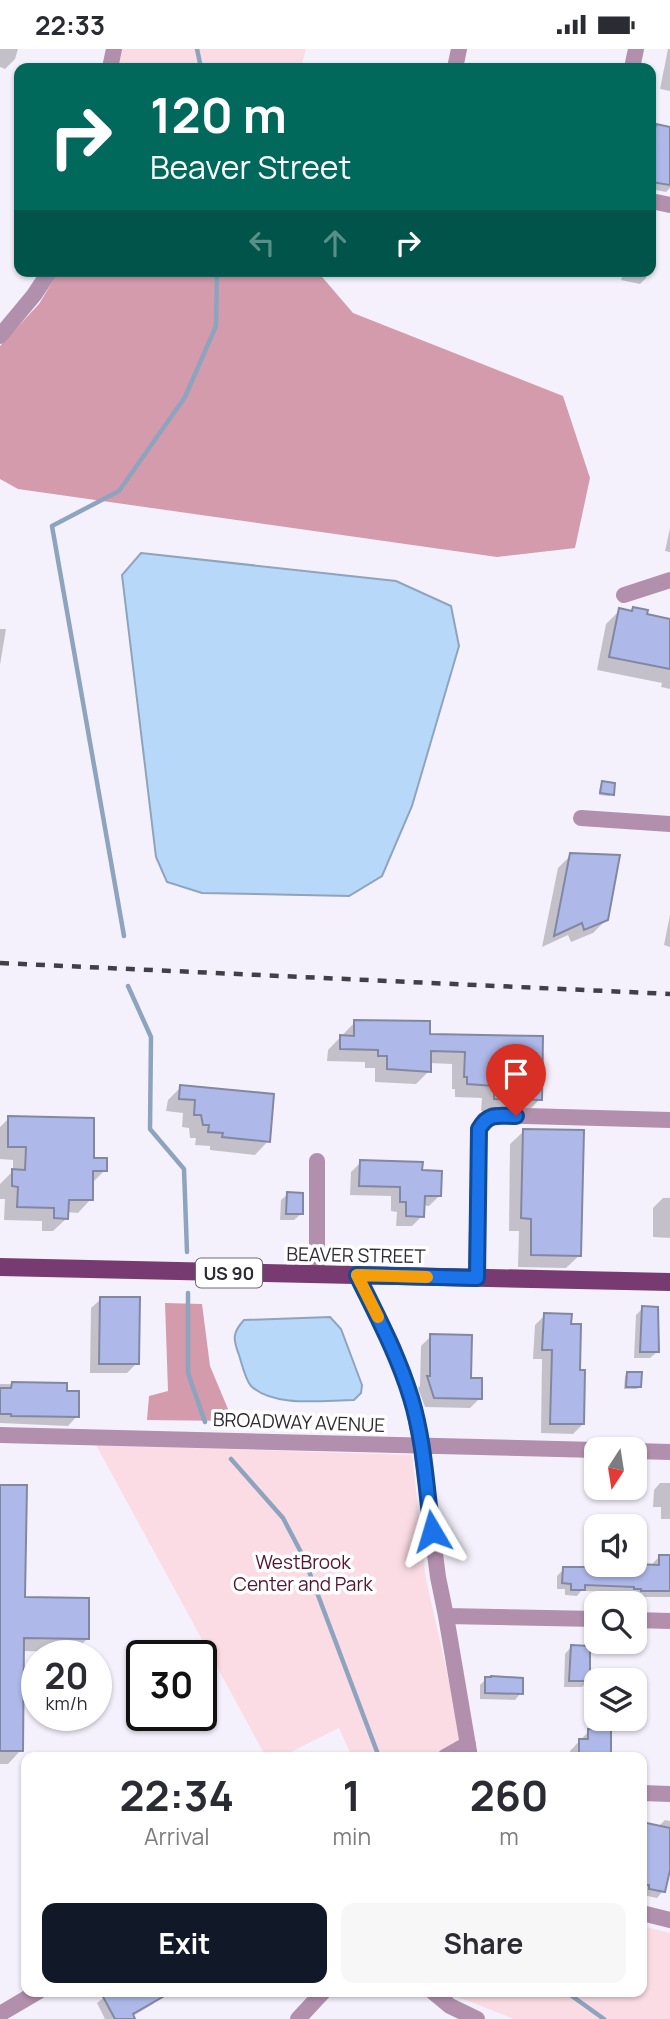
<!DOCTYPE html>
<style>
:root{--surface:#fff;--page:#f7f7f7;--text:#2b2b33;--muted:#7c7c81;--accent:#111827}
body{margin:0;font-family:Manrope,sans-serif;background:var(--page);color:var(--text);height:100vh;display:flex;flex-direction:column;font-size:26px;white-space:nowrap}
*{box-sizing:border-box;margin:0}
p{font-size:23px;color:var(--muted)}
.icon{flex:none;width:38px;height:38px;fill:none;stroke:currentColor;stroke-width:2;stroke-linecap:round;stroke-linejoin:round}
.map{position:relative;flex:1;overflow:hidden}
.details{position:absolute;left:21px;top:1703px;width:626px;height:245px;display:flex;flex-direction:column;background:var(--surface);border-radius:14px;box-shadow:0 2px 5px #0004}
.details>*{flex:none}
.hud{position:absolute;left:14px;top:14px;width:642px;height:214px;border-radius:14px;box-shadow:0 2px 5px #0004;background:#00695c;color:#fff;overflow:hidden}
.needle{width:46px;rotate:192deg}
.buttons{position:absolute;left:584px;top:1388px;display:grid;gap:14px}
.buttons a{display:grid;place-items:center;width:63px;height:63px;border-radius:14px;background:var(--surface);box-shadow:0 2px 5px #0004;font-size:35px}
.speed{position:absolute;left:21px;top:1591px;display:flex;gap:14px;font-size:35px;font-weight:700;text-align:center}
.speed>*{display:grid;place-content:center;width:91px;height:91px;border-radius:50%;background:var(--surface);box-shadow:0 2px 5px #0004;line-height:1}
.speed small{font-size:18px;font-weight:400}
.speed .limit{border:4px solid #111;border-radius:10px;background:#fff;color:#111}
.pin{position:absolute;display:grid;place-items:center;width:60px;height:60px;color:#fff;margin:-72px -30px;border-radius:50% 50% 50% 0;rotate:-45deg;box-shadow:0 0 7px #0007}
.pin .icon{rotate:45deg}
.me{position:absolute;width:77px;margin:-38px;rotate:353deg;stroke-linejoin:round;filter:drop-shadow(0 0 5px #0008)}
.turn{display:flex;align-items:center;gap:24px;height:147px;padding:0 21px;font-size:32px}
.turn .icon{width:91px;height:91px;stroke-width:2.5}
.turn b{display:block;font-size:49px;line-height:60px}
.lanes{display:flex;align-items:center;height:66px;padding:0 21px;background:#0003;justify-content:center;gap:35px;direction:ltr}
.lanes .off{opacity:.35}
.eta{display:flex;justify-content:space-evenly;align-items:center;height:119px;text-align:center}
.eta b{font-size:42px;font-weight:700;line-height:49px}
.cta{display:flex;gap:14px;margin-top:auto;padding:14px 21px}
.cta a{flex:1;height:80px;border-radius:14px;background:var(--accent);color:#fff;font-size:28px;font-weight:700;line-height:80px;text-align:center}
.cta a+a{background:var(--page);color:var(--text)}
.status{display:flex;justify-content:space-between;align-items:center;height:49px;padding:0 35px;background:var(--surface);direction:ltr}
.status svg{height:19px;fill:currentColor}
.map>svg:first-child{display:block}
.green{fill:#fcdce4}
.forest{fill:#d39bab}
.water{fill:#b7d8f8;stroke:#8ea4be;stroke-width:2}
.shadow{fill:#0003}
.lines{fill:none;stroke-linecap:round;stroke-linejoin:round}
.stream{stroke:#8ea4be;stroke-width:4.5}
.building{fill:#aeb9ea;stroke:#8288a2;stroke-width:2}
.minor{stroke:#b28fad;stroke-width:16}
.major{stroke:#783b71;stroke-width:18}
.rail{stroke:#433f49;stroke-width:4.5;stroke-dasharray:9 9;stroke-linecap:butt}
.route-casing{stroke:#114b97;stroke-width:18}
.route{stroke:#1a73e8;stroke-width:12}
.slow{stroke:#f59e0b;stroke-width:12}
.labels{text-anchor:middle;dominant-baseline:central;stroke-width:7;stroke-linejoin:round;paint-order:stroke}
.shield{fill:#fff;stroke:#6d6b72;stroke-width:2}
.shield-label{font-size:18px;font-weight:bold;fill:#2f2b35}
.street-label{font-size:19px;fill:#2f2b35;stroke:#fff}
.park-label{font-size:19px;fill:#571430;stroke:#fff}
</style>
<div class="status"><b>22:33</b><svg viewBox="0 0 49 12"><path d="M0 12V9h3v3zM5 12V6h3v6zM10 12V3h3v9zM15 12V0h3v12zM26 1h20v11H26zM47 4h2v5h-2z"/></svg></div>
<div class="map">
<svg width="670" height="1970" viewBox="0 0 670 1970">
<rect width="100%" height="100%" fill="#f5f1fc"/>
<!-- green -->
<path class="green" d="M122 0H306L301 19H117Z
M96 1396 412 1406 426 1530 466 1708H352L339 1679 281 1708H266Z
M642 1877 670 1884V1970H514L458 1948 452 1943 642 1942Z"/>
<!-- forest -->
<path class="forest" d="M59 222H317L353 264 563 347 590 429 575 499 497 508 18 440 0 430V297L39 255Z
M165 1254 202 1255 210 1317 233 1372 147 1371 149 1347 168 1342Z"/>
<!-- water -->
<path class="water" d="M141 504 396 532 451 557 459 597 412 757 382 827 349 847 202 844 167 833 156 808 122 526Z
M330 1268 341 1280 362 1336 361 1344 354 1351C324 1351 274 1359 251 1337 245 1330 242 1315 239 1306 233 1290 232 1284 244 1271Z"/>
<!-- shadow -->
<path class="shadow" d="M0 0H18L15 10 5 20 0 18Z
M668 0H670V42L660 40Z
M656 77 670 80V139L666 143 651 140V82Z
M651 174 652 177 656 178 651 204Z
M624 222H647L646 229 640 235 621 231Z
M670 479V503L665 502Z
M633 560 645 566 670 572V640L661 638 662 634 597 621 606 575 620 561 630 563Z
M0 580H6L0 616Z
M603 734 612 745 609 747 599 746 600 737Z
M571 806 607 870 593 884 571 893 568 886 542 898 558 819Z
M670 866V898L664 896Z
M355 973 429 987 541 989 540 1050 527 1063 481 1062 482 1049 455 1048V1040H452V1015L429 1014V1022L416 1035 375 1033V1019H365V1013L327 1012 328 1001Z
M181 1038 268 1092 255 1106 210 1101V1097L195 1096 196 1089H190L189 1079 182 1078 183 1064 166 1062 168 1051Z
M9 1069 92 1111 105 1121 91 1135V1150L78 1164 67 1163V1169L53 1182H42V1172L4 1171 5 1150H0V1135L13 1122V1111L0 1110V1078Z
M524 1082 580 1206 566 1219 518 1218 519 1182H509L510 1095Z
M361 1113 420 1123 439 1147 429 1157 423 1156 422 1167 412 1177H396L397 1163 391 1162V1147L350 1146 351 1123Z
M288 1145 301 1165 294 1171H280L281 1151Z
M663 1149H670V1189L653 1188V1159Z
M101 1250 137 1314 127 1324H90L91 1259Z
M643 1259 657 1303 650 1309H634L636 1266Z
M545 1266 570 1276 578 1323 583 1375 573 1385 541 1384 542 1310H533L535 1276Z
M431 1287 470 1330 480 1349 470 1359 425 1358 418 1339 420 1337 421 1297Z
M627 1325 640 1337 637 1340H624L625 1327Z
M0 1335 65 1336V1344L77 1367 68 1377 0 1374Z
M660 1434H670V1470H661V1458H653L654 1441Z
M0 1437 23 1550 87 1590 74 1603 22 1602 21 1701 8 1715H0Z
M660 1507 670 1508V1548H635V1546L628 1545V1543L581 1542 577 1547 565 1546V1540H557V1527L564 1520H632L635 1517H653V1514Z
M571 1598 588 1632 582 1638H564L565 1605Z
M486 1630 521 1644 515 1651 480 1650V1636Z
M589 1682 609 1703H616V1708H570V1702Z
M665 1771 670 1772V1814L663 1842 657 1849 643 1846 642 1775 659 1777Z
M112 1942 160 1948 153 1955 128 1970H105L97 1954Z"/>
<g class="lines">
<!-- stream -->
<path class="stream" d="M197 0 201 19
M124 887 52 477 119 442 185 348 216 277 217 222
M128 937 151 988 150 1080 184 1120 187 1203
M188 1244V1324L205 1373
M231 1410 283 1469 304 1509 379 1708
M565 1942 604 1970"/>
</g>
<!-- building -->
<path class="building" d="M656 75 670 78V136L651 133V121L655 100 651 99V96Z
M633 558 648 561 647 565 670 570V620L609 608 619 559 632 562Z
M602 732 615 734 614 746 600 744Z
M570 804 620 806 608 871 584 881 582 874 554 887Z
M354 971 430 972V985L543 987 542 1051 494 1050V1037L467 1035V1028H464L465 1003 431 1002V1023L387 1020V1007H378V1001L340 1000V986L354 987Z
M180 1036 274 1045 270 1093 222 1088 223 1084 208 1083 209 1076H203L201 1066H194L195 1051 179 1050Z
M8 1067 94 1069V1109H107V1122H93V1151H69L68 1170 54 1169V1159L17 1158 18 1138 12 1137V1120L25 1121 26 1098H8Z
M523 1080 584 1081 581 1207 531 1206V1170L521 1169Z
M360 1111 423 1113 422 1121 442 1122 441 1147H425L424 1168 406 1167V1153H400V1138L359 1137Z
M287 1143 303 1144V1165H286Z
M100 1248H140L139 1315H99Z
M642 1257 658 1258 659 1303H640Z
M544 1264 572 1265 571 1275H581L580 1321H585L584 1375H550L552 1301H542Z
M430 1285 472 1286 471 1329H482V1350L434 1349 427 1327H430Z
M627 1323H642L641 1338H626Z
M12 1333 67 1334V1342H79V1368L11 1367V1365H0V1339H11Z
M0 1436H27L25 1548 89 1549V1590L24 1589 23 1702H0Z
M659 1506H670V1542H641V1540H634V1538L585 1536V1541H571V1535L562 1534 563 1518H635V1515L659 1516Z
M571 1596 590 1597V1632H569Z
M491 1627 523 1629V1645L485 1644V1628H491Z
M588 1680H611V1708H587L588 1704H579V1690H588Z
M642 1773 670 1779V1821L665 1843 649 1840V1836H642Z
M109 1942H173L133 1965 135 1970H115L102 1946Z"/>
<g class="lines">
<!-- minor -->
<path class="minor" d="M110 19 114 0
M455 19 459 0
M632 19 636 0
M651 152 670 156
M0 287 34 246 50 222
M624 546 670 531
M581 769 670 775
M317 1226V1112
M357 1226 393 1298 412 1351 421 1397 438 1528 446 1567 470 1708
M476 1229 479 1080 484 1071 493 1066 670 1071
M0 1386 597 1401
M635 1402 670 1403
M446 1567 597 1570
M635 1571 670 1572
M445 1708 468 1695
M642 1744 670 1745
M642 1864 670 1871
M432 1942 450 1957 477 1970
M0 1965 39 1942
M298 1970 324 1942"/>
<!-- major -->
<path class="major" d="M0 1218 670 1233"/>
<!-- rail -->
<path class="rail" d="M0 914 670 945"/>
</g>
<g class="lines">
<defs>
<path id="route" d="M432 1482C426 1438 424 1391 411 1349 398 1306 377 1267 357 1226L477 1229 479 1080C489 1063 498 1067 516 1067"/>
</defs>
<!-- route casing -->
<use href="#route" class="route-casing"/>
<!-- route -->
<use href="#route" class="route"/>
<!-- slow -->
<path class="slow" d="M378 1268 357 1226 427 1228"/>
</g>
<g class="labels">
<!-- shield labels -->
<rect class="shield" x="196" y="1209.5" width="66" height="29" rx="5"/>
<g class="shield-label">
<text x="229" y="1224">US 90</text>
</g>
<!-- street labels -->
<g class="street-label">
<text transform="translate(356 1206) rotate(1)">BEAVER STREET</text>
<text transform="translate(299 1373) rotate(2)">BROADWAY AVENUE</text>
</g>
<!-- park labels -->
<g class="park-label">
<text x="303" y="1513">WestBrook<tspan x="303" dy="22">Center and Park</tspan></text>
</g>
</g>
</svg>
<div class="buttons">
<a><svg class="needle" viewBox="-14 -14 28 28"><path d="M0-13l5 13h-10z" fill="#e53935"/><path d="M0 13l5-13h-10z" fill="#7c7c81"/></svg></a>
<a><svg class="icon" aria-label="sound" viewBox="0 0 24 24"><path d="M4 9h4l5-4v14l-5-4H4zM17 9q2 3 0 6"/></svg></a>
<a><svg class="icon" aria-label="search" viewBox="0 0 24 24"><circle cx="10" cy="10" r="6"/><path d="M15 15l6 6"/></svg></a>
<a><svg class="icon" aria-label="layers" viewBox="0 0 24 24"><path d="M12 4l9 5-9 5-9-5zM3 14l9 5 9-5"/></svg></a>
</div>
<div class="speed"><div>20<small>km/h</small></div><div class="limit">30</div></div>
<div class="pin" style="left:516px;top:1067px;background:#d93025"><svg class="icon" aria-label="arrive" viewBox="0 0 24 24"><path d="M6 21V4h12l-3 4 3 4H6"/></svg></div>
<svg class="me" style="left:432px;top:1482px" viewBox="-20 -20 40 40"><path d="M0-17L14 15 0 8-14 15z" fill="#1a73e8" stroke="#fff" stroke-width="4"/></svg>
<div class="hud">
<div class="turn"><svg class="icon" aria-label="right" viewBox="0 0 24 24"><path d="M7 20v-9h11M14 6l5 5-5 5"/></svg><div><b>120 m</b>Beaver Street</div></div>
<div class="lanes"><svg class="icon off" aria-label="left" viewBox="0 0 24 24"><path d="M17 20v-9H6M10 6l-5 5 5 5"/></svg><svg class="icon off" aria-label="ahead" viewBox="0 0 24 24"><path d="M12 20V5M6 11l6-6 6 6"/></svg><svg class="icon" aria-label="right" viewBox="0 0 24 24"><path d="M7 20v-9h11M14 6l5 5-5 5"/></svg></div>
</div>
<section class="details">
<div class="eta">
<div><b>22:34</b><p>Arrival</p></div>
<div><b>1</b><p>min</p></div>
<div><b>260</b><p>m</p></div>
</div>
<div class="cta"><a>Exit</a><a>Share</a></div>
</section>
</div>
